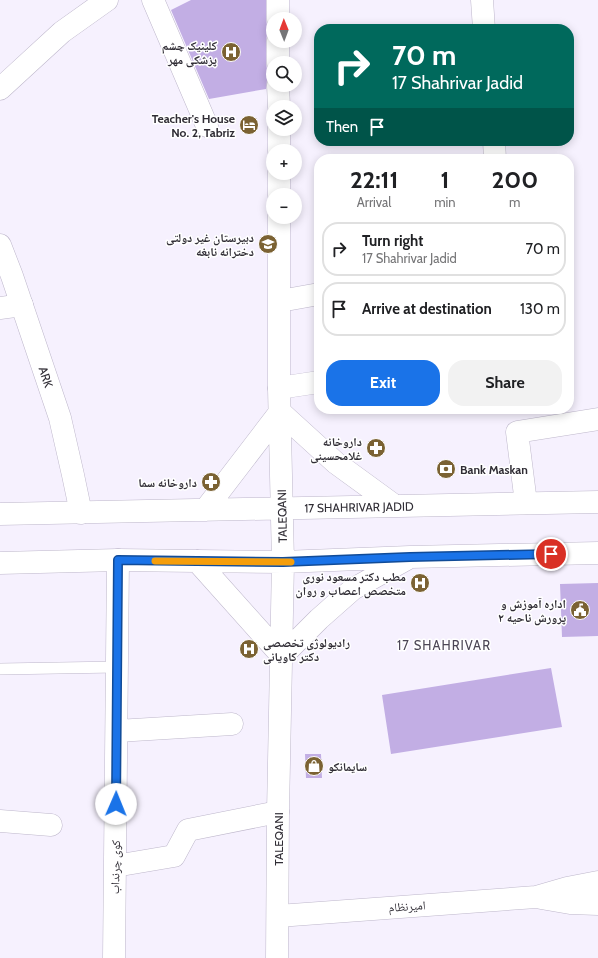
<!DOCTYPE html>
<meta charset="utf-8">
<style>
:root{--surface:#fff;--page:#f2f2f2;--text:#202124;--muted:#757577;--line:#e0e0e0;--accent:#1a73e8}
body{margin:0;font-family:Cabin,"Noto Naskh Arabic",sans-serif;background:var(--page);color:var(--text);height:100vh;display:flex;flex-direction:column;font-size:15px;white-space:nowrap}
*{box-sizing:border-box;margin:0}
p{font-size:13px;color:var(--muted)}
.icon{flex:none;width:22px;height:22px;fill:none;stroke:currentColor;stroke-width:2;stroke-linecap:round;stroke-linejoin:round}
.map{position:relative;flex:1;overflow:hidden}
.sheet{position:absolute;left:314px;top:154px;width:260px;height:260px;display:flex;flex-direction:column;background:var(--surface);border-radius:16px;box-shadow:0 2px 10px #0003}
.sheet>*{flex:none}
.hud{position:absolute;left:314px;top:24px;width:260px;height:122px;border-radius:16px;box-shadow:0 2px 10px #0003;background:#00695c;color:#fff;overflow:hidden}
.needle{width:26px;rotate:359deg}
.tools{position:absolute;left:266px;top:12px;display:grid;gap:8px}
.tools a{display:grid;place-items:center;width:36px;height:36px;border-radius:50%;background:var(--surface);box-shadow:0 2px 10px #0003;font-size:20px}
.pin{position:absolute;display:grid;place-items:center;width:34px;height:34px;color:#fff;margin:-17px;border:2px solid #fff;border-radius:50%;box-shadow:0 1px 4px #0007}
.me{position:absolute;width:44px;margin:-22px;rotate:1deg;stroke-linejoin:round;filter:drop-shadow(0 0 3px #0008)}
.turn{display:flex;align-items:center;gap:14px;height:84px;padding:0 12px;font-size:18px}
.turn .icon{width:52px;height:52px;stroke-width:2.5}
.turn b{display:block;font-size:28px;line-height:34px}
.then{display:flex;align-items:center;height:38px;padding:0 12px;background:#0003;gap:8px;font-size:15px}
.eta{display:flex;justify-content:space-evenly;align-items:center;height:68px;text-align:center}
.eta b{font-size:24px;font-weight:700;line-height:28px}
.action{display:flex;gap:8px;margin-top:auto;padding:8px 12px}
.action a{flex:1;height:46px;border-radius:16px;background:var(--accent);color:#fff;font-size:16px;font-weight:700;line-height:46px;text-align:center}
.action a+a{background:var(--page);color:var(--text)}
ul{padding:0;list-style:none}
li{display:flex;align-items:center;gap:12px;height:54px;margin:0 8px 6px;padding:0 4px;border:2px solid var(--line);border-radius:16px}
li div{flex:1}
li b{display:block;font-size:15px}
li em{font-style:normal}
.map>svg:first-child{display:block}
.building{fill:#c2aee4}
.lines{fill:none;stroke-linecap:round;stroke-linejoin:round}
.lane-casing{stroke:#beb7cb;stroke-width:12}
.street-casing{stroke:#beb7cb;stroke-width:23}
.secondary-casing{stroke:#beb7cb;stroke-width:23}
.primary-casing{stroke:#beb7cb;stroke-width:23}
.lane{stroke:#fff;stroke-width:11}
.street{stroke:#fff;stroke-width:22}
.secondary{stroke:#fff;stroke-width:22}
.primary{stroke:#fff;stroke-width:22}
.route-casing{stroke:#114b97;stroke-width:10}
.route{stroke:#1a73e8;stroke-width:7}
.slow{stroke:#f59e0b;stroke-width:7}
.labels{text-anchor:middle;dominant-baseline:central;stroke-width:3;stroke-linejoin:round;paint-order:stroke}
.poi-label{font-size:12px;font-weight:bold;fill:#302d35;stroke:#fff;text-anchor:end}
.street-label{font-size:12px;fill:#302d35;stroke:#fff}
.neighbourhood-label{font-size:13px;letter-spacing:1px;fill:#4c4656;stroke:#fff}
</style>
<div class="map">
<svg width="598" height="958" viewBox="0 0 598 958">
<rect width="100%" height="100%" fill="#f6f1fe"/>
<!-- building -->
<path class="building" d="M191 0H266V19L267 26 272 30 267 34 266 41V63L267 70 272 74 267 80 266 89 209 99 171 10Z
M598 583V636L562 637 560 584Z
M551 668 562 727 391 754 382 695Z
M305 754H321L322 778H306Z"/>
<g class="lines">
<defs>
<path id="lane" d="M0 669 117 667"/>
<path id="street" d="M153 0 207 126
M482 0 484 29
M0 89 62 32 107 0
M494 141 495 159
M280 301 319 294
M0 308 22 305
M279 388 319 382
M526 503 517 432 598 419
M117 731 232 724
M0 821 51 825
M115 866 174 856 188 830 278 812
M114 958 118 560"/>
<path id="secondary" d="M0 245 12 276 60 418 73 475 81 513
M541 898 570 903 598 904
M278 916 536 897 567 888 598 882"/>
<path id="primary" d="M278 0V19
M278 41V63
M278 85 279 107
M279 129V151
M279 173V195
M205 510 280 412 336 463 395 506
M0 514 598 502
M197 561 282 656 319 619 353 589 407 559
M0 563 118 560 283 562 410 557 598 553
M277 958 278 812 283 562 279 388V217"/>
</defs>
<!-- lane casing -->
<use href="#lane" class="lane-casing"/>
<!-- street casing -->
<use href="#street" class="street-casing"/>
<!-- secondary casing -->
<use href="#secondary" class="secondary-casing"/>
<!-- primary casing -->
<use href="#primary" class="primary-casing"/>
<!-- lane -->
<use href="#lane" class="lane"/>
<!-- street -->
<use href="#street" class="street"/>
<!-- secondary -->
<use href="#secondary" class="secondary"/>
<!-- primary -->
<use href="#primary" class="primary"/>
</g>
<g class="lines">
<defs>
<path id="route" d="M116 804 118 560 283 562 410 557 551 554"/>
</defs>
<!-- route casing -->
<use href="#route" class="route-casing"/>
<!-- route -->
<use href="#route" class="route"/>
<!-- slow -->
<path class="slow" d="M155 561 291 562"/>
</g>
<!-- icons -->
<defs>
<symbol id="hospital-disc" viewBox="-11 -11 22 22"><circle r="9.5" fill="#7b6233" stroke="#fff"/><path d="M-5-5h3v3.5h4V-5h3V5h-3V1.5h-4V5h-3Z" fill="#fff"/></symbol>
<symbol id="hotel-disc" viewBox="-11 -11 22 22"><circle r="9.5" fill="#7b6233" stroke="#fff"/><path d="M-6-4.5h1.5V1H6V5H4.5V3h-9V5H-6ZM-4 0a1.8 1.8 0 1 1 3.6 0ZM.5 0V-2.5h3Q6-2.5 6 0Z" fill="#fff"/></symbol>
<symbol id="school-disc" viewBox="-11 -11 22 22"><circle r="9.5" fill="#7b6233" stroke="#fff"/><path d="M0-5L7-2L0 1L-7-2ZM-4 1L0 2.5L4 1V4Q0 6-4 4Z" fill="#fff"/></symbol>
<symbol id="pharmacy-disc" viewBox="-11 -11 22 22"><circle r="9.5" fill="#7b6233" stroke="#fff"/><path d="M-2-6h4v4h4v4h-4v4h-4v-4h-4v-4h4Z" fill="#fff"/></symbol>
<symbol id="bank-disc" viewBox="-11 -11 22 22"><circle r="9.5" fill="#7b6233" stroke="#fff"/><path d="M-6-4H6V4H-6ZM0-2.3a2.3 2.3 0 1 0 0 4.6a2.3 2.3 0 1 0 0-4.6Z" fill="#fff"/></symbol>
<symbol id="civic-disc" viewBox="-11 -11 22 22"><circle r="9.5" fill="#7b6233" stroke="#fff"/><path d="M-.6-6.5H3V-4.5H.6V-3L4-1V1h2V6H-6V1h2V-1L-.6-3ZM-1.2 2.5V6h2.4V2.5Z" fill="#fff"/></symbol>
<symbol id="shop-disc" viewBox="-11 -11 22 22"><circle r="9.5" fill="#7b6233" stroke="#fff"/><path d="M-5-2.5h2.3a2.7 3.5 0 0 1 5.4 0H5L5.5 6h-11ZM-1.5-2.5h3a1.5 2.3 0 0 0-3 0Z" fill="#fff"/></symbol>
</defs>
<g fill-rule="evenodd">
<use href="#hospital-disc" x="220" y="41" width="22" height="22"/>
<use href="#hotel-disc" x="238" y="114" width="22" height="22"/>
<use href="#school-disc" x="257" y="233" width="22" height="22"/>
<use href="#pharmacy-disc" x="365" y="437" width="22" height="22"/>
<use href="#bank-disc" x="435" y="458" width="22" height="22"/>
<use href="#pharmacy-disc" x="200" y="471" width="22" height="22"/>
<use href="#hospital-disc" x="409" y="572" width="22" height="22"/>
<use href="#civic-disc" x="569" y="599" width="22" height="22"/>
<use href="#hospital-disc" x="238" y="638" width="22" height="22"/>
<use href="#shop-disc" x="303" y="755" width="22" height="22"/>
</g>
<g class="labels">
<!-- poi labels -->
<g class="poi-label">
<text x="217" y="45">کلینیک چشم<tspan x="217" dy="14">پزشکی مهر</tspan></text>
<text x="235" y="118">Teacher's House<tspan x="235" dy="14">No. 2, Tabriz</tspan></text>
<text x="254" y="237">دبیرستان غیر دولتی<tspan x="254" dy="14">دخترانه نابغه</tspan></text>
<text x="362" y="441">داروخانه<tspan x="362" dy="14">غلامحسینی</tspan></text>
<text x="460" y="469" text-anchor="start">Bank Maskan</text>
<text x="197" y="482">داروخانه سما</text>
<text x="406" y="576">مطب دکتر مسعود نوری<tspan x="406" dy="14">متخصص اعصاب و روان</tspan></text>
<text x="566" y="603">اداره آموزش و<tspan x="566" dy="14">پرورش ناحیه ۲</tspan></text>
<text x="263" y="642" text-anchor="start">رادیولوژی تخصصی<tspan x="263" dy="14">دکتر کاویانی</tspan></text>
<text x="328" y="766" text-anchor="start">سایمانکو</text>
</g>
<!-- street labels -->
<g class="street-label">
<text transform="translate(46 377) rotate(72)">ARK</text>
<text transform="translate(359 507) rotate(-1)">17 SHAHRIVAR JADID</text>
<text transform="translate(282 516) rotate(-91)">TALEQANI</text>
<text transform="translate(278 839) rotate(-90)">TALEQANI</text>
<text transform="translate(115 867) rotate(-89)">کوی چرنداب</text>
<text transform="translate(407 906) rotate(-4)">امیرنظام</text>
</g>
<!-- neighbourhood labels -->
<g class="neighbourhood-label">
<text x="444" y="645">17 SHAHRIVAR</text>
</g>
</g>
</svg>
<div class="tools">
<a><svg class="needle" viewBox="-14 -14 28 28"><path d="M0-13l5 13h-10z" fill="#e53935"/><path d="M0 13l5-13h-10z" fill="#757577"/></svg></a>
<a><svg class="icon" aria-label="search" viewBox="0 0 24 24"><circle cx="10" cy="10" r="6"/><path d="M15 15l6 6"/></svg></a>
<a><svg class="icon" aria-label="layers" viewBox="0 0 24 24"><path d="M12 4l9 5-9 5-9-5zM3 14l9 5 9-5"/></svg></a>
<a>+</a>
<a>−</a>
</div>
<div class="pin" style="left:551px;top:554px;background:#d93025"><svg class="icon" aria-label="arrive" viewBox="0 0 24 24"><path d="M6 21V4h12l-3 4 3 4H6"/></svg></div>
<svg class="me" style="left:116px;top:804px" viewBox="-20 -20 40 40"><circle r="19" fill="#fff"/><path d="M0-13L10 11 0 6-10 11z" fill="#1a73e8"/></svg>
<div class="hud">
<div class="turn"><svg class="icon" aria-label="right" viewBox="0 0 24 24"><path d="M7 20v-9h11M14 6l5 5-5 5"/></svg><div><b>70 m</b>17 Shahrivar Jadid</div></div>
<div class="then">Then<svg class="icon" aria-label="arrive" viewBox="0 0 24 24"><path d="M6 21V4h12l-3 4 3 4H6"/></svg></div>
</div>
<section class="sheet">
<div class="eta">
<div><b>22:11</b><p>Arrival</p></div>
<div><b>1</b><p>min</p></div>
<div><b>200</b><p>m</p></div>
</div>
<ul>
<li><svg class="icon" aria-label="right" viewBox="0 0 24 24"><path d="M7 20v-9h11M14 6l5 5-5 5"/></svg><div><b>Turn right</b><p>17 Shahrivar Jadid</p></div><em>70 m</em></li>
<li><svg class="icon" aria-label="arrive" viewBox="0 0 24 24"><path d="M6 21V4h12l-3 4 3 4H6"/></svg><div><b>Arrive at destination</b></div><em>130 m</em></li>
</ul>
<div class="action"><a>Exit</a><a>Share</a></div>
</section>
</div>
